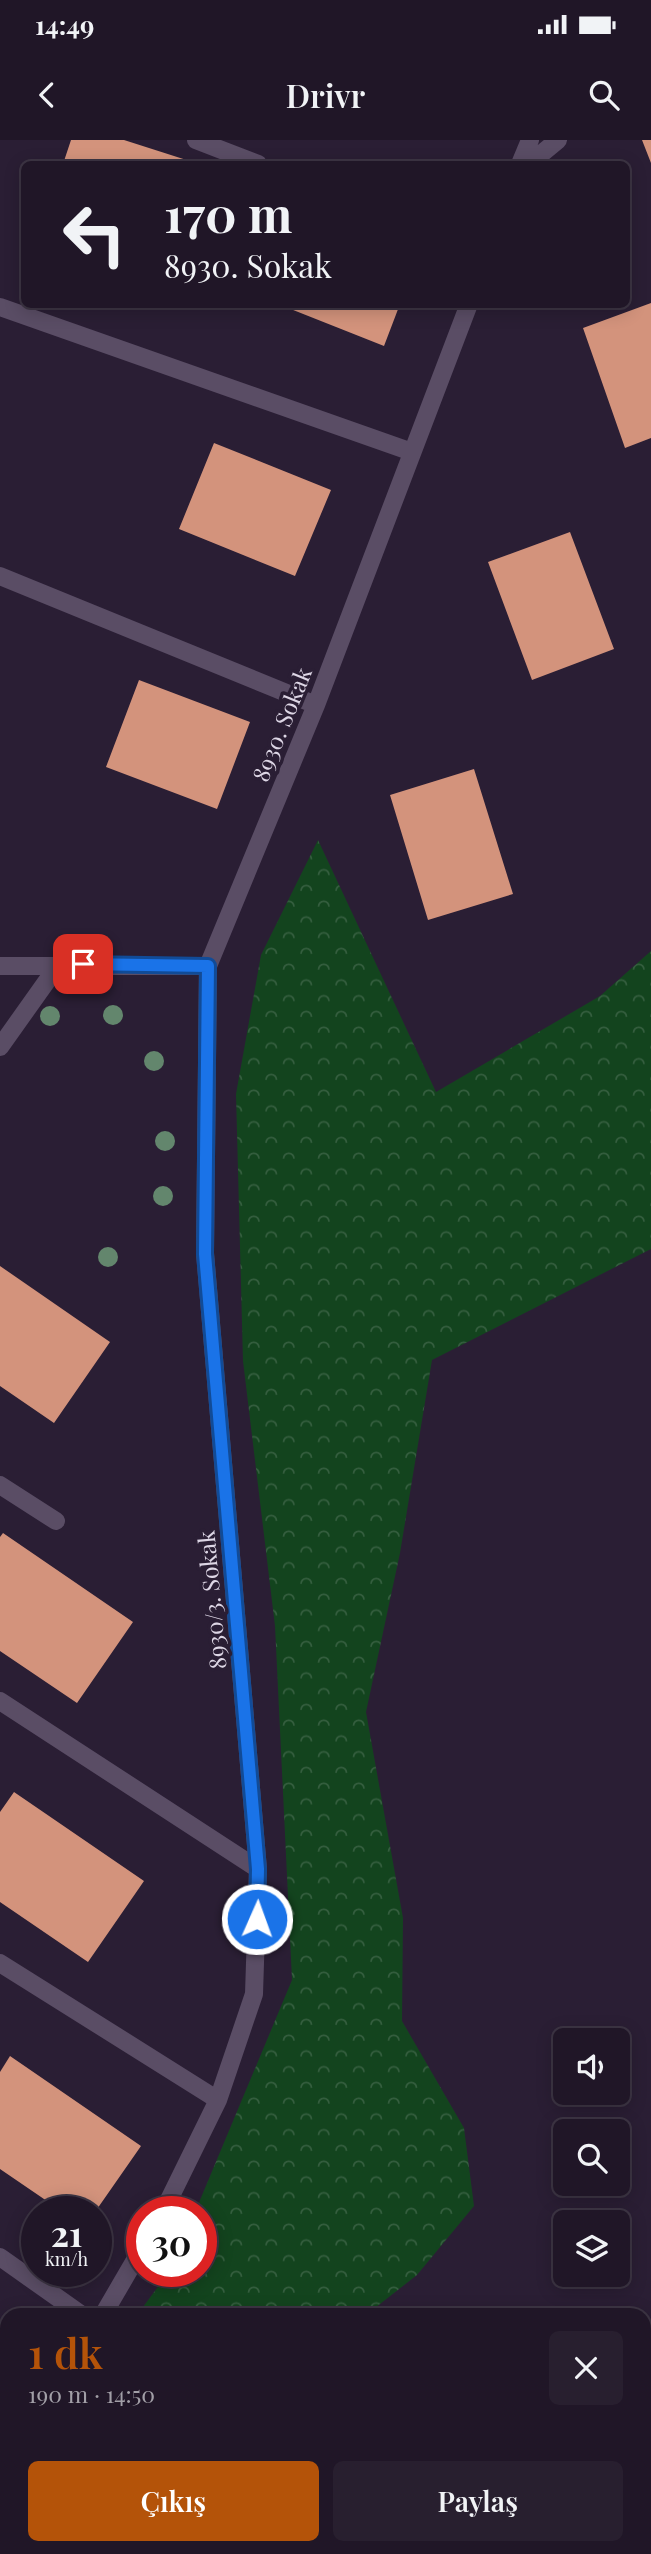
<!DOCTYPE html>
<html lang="tr">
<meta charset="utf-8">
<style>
:root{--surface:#201627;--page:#281f2f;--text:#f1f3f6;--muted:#a29fa7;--line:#3d3544;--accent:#b45309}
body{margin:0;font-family:"Playfair Display",serif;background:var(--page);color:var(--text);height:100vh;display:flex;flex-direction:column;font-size:26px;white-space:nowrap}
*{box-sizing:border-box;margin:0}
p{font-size:23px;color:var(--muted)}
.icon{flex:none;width:38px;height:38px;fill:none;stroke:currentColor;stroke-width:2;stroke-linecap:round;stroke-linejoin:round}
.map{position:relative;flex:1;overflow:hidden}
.side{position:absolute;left:0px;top:2168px;width:651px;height:247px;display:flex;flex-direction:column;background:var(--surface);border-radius:21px 21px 0 0;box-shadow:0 4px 18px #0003,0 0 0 2px var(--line)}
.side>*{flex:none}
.top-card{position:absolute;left:21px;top:21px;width:609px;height:147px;border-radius:10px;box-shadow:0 4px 18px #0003,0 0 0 2px var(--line);background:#201627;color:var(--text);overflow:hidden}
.fabs{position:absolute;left:553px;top:1888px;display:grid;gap:14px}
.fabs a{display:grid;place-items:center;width:77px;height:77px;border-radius:10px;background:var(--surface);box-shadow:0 4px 18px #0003,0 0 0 2px var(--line);font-size:35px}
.speed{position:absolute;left:21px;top:2056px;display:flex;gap:14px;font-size:35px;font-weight:700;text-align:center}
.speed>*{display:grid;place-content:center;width:91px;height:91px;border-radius:50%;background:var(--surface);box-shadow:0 4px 18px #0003,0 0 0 2px var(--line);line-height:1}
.speed small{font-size:18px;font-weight:400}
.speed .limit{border:10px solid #d22;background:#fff;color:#111}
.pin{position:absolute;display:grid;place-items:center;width:60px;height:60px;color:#fff;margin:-30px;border-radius:14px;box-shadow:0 4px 10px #0006}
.me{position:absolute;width:77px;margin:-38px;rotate:2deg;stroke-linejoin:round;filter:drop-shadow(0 0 5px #0008)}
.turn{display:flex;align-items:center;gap:24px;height:147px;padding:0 28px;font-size:32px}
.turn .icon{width:91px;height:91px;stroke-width:2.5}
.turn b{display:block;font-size:49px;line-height:60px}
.round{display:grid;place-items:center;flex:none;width:74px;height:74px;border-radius:10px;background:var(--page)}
.summary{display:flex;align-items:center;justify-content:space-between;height:119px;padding:0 28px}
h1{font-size:42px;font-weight:600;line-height:52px;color:var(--accent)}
.primary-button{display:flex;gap:14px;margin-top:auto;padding:14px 28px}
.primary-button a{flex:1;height:80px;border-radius:10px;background:var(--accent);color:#fff;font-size:28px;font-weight:600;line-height:80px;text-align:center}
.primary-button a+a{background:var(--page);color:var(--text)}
.status{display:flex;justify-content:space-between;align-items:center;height:49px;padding:0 35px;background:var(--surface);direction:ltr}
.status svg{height:19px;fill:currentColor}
header{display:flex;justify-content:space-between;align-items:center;height:91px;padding:0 28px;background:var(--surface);font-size:32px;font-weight:600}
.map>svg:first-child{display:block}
.forest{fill:url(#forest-crowns)}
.building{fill:#d3937c}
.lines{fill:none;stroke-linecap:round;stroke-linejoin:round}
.service{stroke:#5a4d65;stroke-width:18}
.minor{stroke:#5a4d65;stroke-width:18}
.tree{fill:#63866d}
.route-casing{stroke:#114b97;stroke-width:18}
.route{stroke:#1a73e8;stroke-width:12}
.labels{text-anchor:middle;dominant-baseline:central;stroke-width:7;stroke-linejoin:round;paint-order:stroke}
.street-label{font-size:23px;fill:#ddd6e5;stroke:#2a1e34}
</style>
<div class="status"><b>14:49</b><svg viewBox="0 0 49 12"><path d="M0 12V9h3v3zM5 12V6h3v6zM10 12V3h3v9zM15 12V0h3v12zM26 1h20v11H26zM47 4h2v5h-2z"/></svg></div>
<header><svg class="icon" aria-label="back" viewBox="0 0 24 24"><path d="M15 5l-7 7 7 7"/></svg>Drivr<svg class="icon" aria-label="search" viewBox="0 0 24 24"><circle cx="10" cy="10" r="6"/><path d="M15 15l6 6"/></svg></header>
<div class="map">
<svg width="651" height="2414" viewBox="0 0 651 2414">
<defs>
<pattern id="forest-crowns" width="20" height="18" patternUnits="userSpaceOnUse" patternTransform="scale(1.75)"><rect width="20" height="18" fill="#13441e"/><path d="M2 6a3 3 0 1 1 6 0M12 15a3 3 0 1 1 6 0" fill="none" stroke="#355e3f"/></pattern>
</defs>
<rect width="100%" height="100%" fill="#2a1e34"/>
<!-- forest -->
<path class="forest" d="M318 700 436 952 600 856 651 811V1109L432 1220 400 1413 366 1572 403 1778 402 1881 464 1988 474 2066 417 2135 366 2175H137L169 2132H201V2072H195L292 1840 275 1486 243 1221 236 954 261 815Z"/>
<!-- building -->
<path class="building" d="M71 0H124L199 24H63Z
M642 0H651V23Z
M651 163V298L625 308 583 188Z
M278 164H400L384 206Z
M214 303 331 350 295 436 179 389Z
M570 392 614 509 532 540 488 422Z
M139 540 250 582 217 669 106 627Z
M474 629 513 754 428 780 390 655Z
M0 1126 110 1202 54 1283 0 1246Z
M3 1393 133 1482 77 1563 0 1511V1397Z
M14 1652 144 1741 88 1822 0 1762V1672Z
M10 1916 141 2006 95 2072H63L0 2029V1932Z"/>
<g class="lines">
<!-- service -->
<path class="service" d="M0 907 59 824
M0 1345 56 1381"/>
<!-- minor -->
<path class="minor" d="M196 0 258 24
M520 24 530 0
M529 24 558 0
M0 167 412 312
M0 436 316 565
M0 826H208L316 565 469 164
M0 1561 258 1729
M0 1823 218 1960
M163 2072 218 1960 254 1854 258 1729 205 1113 208 826
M0 2117 82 2175
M103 2175 142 2108"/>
</g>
<!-- trees -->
<g class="tree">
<circle cx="113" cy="875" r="10"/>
<circle cx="50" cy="876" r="10"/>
<circle cx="154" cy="921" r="10"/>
<circle cx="165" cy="1001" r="10"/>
<circle cx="163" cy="1056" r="10"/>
<circle cx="108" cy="1117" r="10"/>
</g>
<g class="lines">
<defs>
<path id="route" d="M83 824 208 826 205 1114 258 1729 257 1779"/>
</defs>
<!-- route casing -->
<use href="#route" class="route-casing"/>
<!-- route -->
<use href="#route" class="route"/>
</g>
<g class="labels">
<!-- street labels -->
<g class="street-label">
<text transform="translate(281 584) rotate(-68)">8930. Sokak</text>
<text transform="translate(211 1460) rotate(-95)">8930/3. Sokak</text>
</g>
</g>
</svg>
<div class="fabs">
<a><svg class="icon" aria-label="sound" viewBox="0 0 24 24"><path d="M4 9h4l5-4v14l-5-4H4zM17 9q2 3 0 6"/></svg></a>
<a><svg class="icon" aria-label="search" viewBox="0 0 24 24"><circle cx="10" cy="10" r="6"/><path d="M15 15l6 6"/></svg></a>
<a><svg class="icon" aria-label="layers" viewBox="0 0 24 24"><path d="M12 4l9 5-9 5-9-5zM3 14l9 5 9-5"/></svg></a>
</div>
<div class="speed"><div>21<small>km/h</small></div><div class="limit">30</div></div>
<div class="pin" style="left:83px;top:824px;background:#d93025"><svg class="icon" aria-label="arrive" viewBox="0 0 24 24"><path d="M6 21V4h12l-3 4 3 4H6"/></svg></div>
<svg class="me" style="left:257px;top:1779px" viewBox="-20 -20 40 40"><circle r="17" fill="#1a73e8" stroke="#fff" stroke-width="3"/><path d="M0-11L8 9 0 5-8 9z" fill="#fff"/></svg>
<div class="top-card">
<div class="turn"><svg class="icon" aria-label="left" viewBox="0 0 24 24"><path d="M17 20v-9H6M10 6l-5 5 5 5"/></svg><div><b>170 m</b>8930. Sokak</div></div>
</div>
<section class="side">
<div class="summary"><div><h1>1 dk</h1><p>190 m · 14:50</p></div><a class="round"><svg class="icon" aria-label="close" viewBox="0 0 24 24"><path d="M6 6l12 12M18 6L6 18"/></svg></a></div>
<div class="primary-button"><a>Çıkış</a><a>Paylaş</a></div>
</section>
</div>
